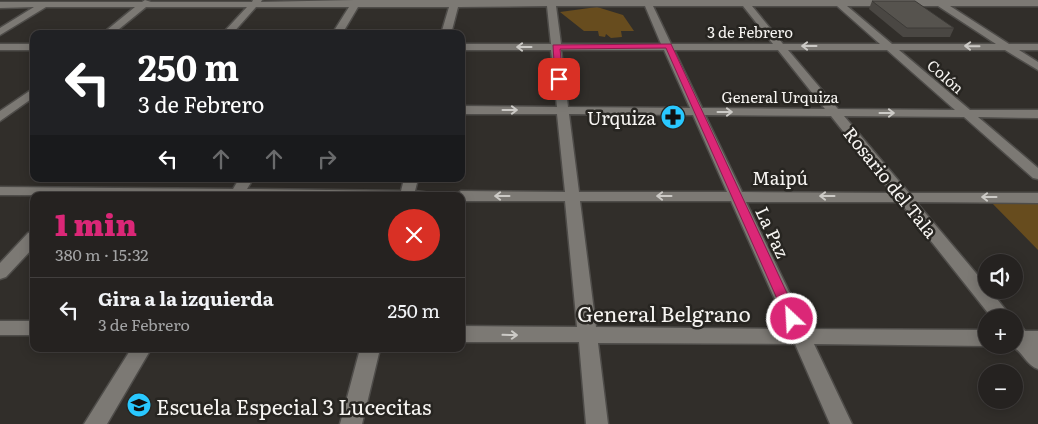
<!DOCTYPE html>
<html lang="es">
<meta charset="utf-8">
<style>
:root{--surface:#252220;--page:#312f2d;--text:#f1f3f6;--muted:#a3a4a5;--line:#423f3e;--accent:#db2777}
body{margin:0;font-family:Literata,serif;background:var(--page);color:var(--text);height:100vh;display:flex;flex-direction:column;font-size:19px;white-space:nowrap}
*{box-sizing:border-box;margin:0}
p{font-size:16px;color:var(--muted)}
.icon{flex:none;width:28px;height:28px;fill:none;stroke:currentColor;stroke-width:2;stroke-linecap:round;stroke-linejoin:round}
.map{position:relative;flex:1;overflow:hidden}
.sheet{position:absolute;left:30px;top:192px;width:435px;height:160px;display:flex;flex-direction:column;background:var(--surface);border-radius:10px;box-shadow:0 2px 12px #0003,0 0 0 1px var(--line)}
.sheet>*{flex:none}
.banner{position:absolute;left:30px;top:30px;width:435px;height:152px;border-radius:10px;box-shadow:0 2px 12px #0003,0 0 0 1px var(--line);background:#202124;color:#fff;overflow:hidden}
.controls{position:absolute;left:978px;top:254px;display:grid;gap:10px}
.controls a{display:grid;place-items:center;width:45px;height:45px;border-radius:50%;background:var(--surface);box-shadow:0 2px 12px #0003,0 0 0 1px var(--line);font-size:25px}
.pin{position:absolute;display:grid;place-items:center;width:42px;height:42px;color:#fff;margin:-21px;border-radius:10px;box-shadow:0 2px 8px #0006}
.me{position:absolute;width:55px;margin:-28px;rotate:335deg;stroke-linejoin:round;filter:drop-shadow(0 0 4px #0008)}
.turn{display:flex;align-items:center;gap:18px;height:105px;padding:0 25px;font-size:22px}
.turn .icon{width:65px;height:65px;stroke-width:2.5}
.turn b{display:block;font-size:35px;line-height:42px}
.lanes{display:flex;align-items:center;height:48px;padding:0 25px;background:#0003;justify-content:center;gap:25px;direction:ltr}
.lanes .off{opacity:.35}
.round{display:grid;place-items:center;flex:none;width:52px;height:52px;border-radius:26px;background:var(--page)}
.head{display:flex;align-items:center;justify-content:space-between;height:85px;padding:0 25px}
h1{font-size:30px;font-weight:800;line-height:38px;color:var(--accent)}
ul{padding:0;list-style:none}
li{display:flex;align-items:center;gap:15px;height:65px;padding:0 25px;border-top:1px solid var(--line)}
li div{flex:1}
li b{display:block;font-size:19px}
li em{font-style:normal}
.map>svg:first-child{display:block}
.green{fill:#674c1e}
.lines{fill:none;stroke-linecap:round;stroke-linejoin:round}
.minor-casing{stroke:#4e4c49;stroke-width:3}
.minor{fill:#7c7974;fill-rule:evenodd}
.wall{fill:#4a4743}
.building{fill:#56534e;stroke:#3c3a37}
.oneway{stroke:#cccac6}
.route{fill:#db2777;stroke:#8e194d}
.labels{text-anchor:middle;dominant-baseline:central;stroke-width:5;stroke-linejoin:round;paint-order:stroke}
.far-street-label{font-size:15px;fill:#f7f5f2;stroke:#272521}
.poi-label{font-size:18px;fill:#f7f5f2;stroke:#272521;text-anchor:end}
.street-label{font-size:18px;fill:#f7f5f2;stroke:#272521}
.near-street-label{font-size:21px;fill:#f7f5f2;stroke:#272521}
.near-poi-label{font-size:21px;fill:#f7f5f2;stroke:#272521;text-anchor:start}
</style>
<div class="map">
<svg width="1038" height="424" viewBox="0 0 1038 424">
<rect width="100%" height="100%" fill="#312e2a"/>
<!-- green -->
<path class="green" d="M597 7 623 15 634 31H621L622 37 611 38 606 34 605 37 599 36 598 31H584L560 12Z
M987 198 1038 199V250Z"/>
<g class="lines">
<defs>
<path id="minor" d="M145 0 151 2H252L253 0H262L261 2 354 0H1038V6H950L1009 44H1038V50H1019L1038 62V70L1005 50H899L970 110H1038V118L978 117 1038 168V179L1033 178 964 117 844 116 909 193H1038V203L916 202 986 285V290H990L1012 318H992L900 202H746L807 329 986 330V345H988L986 346 814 344 852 424H830L795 344 598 343 608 424H586L579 342H461V326L577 327 565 201H461V196H454L461 191 565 192 557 114H461V106L557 107 551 50H461V44H551L547 6 458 7 451 34H441L449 7H358L342 34H332L349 7H256L232 34H222L247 7H146L113 34H102L135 7H46L0 35V28L34 7 0 8V2H142ZM556 6H645L661 44H561ZM653 6H743L773 44H671ZM752 6H837L880 44H783ZM847 6H938L996 44H892ZM561 50H664L690 108 568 107ZM674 50H778L825 109 702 108ZM788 50H887L955 110 838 109ZM569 114 693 115 727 192H579ZM705 115 831 116 892 193 742 192ZM580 201H731L788 329 596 327Z
M0 44H34V50H0Z
M34 88V97L0 121V111Z
M239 179H253L247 189 401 191 404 179H418L415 191 430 193 432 196 0 195V187L233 189Z
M34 232V247L6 277 0 279V263L28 233Z
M0 321H34V335H0Z
M1014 324 1021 326 1025 331H1038V369C1025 365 1022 349 1009 345H1014Z
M131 349H151L107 424H84Z
M360 349H380L362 424H340Z"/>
</defs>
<!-- minor casing -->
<use href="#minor" class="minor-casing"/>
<!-- minor -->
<use href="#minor" class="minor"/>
</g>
<!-- wall -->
<path class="wall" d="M872 1 954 28 950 37H903L869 9Z"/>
<!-- building -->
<path class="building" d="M872 1H915L954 28H907Z"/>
<!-- one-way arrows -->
<defs><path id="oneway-shaft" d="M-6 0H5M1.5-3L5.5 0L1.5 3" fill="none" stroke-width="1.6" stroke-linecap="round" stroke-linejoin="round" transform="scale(1.25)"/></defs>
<g class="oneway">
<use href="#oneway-shaft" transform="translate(809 46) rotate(-180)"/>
<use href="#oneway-shaft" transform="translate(972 46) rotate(-179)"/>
<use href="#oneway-shaft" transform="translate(524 47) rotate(180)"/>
<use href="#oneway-shaft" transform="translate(510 110)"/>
<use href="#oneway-shaft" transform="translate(725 112)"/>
<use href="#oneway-shaft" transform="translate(887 113)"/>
<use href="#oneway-shaft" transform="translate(502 196) rotate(-180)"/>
<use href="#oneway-shaft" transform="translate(664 196) rotate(180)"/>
<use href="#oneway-shaft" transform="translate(827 196) rotate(-180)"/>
<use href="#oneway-shaft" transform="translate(989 197) rotate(-180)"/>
<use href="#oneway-shaft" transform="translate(510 335) rotate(1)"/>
</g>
<!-- route -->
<path class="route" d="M671 44 799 319 797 323H788L786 319 666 48 560 49 563 79 559 81 555 79 553 45Z"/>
<!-- icons -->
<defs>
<symbol id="pharmacy-disc" viewBox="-11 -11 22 22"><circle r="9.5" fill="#29c8ff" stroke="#272521"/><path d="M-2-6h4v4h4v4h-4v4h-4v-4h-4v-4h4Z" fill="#111"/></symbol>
<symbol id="school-disc" viewBox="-11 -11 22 22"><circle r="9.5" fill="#29c8ff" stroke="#272521"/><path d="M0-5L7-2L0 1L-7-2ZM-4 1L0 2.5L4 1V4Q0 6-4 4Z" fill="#111"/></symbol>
</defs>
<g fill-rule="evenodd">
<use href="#pharmacy-disc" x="659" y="103" width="28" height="28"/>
<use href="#school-disc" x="125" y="391" width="28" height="28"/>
</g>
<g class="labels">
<!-- far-street labels -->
<g class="far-street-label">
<text x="750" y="31">3 de Febrero</text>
<text transform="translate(946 76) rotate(41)">Colón</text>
<text x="780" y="96">General Urquiza</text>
</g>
<!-- poi labels -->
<g class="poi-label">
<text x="656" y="117">Urquiza</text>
</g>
<!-- street labels -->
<g class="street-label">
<text x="780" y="177">Maipú</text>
<text transform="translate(891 182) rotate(51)">Rosario del Tala</text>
<text transform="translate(773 232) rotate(65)">La Paz</text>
</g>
<!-- near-street labels -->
<g class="near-street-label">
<text x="664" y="312">General Belgrano</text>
</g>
<!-- near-poi labels -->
<g class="near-poi-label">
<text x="156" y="405">Escuela Especial 3 Lucecitas</text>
</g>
</g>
</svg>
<div class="controls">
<a><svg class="icon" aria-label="sound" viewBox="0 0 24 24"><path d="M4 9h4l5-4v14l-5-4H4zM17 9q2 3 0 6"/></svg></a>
<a>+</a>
<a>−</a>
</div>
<div class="pin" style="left:559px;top:79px;background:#d93025"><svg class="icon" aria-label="arrive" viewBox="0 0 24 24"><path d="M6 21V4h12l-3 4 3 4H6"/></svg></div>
<svg class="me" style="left:792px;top:319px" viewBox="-20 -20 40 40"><circle r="17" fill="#db2777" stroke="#fff" stroke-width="3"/><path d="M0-11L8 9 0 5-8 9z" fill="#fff"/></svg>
<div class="banner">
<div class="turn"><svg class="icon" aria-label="left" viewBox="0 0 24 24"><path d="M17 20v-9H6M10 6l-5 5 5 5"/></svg><div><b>250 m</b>3 de Febrero</div></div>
<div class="lanes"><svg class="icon" aria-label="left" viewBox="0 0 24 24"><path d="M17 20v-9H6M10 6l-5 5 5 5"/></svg><svg class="icon off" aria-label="ahead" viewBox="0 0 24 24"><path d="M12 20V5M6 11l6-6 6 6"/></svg><svg class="icon off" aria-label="ahead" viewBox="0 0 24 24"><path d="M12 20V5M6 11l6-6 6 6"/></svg><svg class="icon off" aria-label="right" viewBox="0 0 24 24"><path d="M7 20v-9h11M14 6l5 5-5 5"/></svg></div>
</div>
<section class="sheet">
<div class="head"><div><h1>1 min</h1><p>380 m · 15:32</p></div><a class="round" style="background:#d93025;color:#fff"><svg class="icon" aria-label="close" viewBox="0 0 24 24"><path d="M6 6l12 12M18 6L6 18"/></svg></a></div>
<ul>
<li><svg class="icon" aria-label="left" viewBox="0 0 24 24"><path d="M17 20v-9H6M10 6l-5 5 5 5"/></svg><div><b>Gira a la izquierda</b><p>3 de Febrero</p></div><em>250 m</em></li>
</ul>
</section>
</div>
